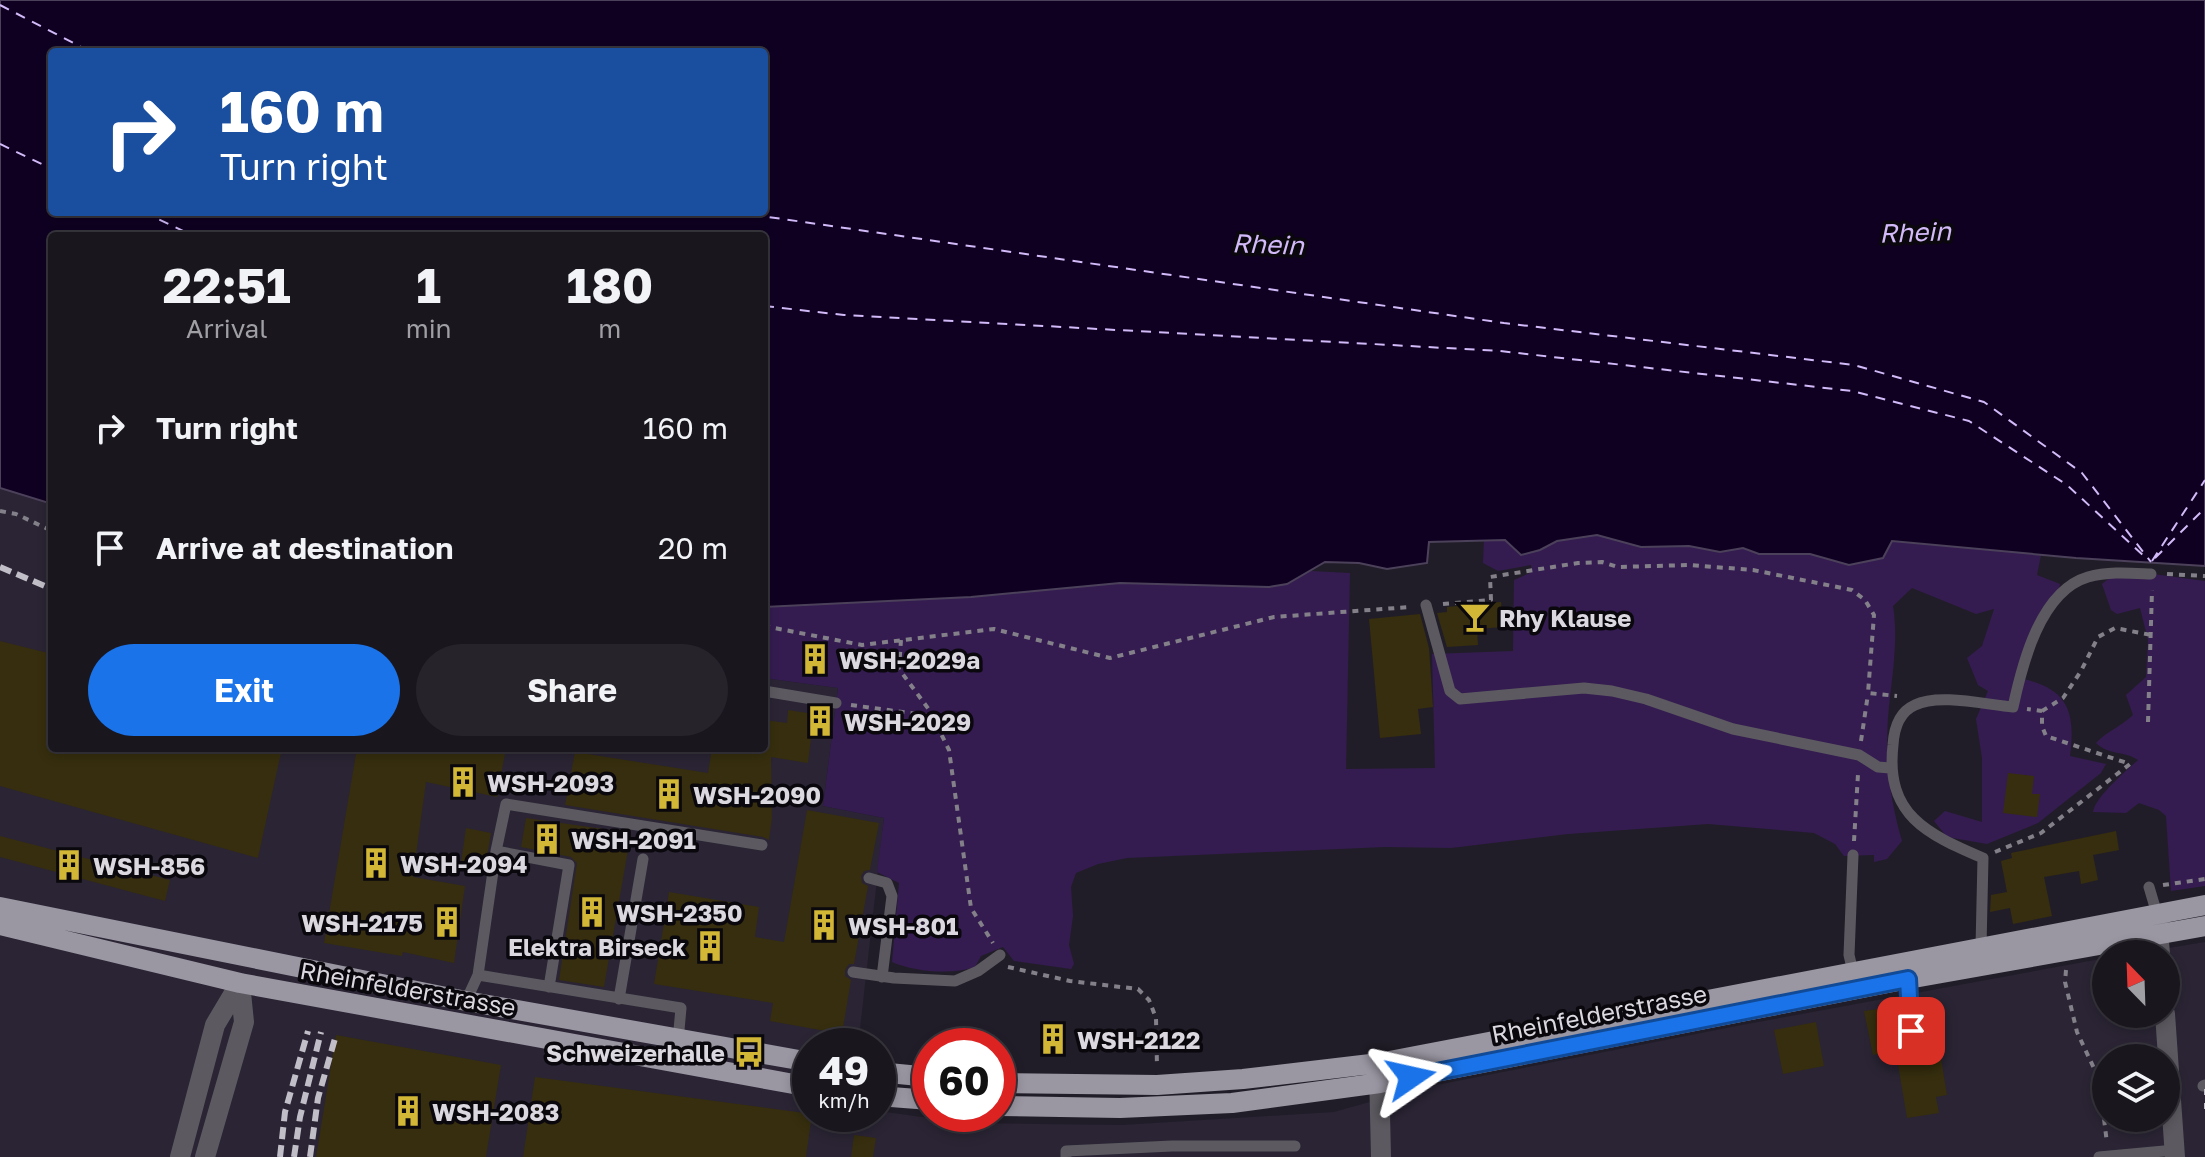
<!DOCTYPE html>
<style>
:root{--surface:#19161e;--page:#26232b;--text:#f1f3f6;--muted:#9f9fa4;--line:#37353c;--accent:#1a73e8}
body{margin:0;font-family:"Golos Text",sans-serif;background:var(--page);color:var(--text);height:100vh;display:flex;flex-direction:column;font-size:30px;white-space:nowrap}
*{box-sizing:border-box;margin:0}
p{font-size:26px;color:var(--muted)}
.icon{flex:none;width:44px;height:44px;fill:none;stroke:currentColor;stroke-width:2;stroke-linecap:round;stroke-linejoin:round}
.map{position:relative;flex:1;overflow:hidden}
.sheet{position:absolute;left:48px;top:232px;width:720px;height:520px;display:flex;flex-direction:column;background:var(--surface);border-radius:8px;box-shadow:0 4px 12px #0003,0 0 0 2px var(--line)}
.sheet>*{flex:none}
.top-card{position:absolute;left:48px;top:48px;width:720px;height:168px;border-radius:8px;box-shadow:0 4px 12px #0003,0 0 0 2px var(--line);background:#1a4fa0;color:#fff;overflow:hidden}
.needle{width:52px;rotate:337deg}
.tools{position:absolute;left:2092px;top:940px;display:grid;gap:16px}
.tools a{display:grid;place-items:center;width:88px;height:88px;border-radius:50%;background:var(--surface);box-shadow:0 4px 12px #0003,0 0 0 2px var(--line);font-size:40px}
.speed{position:absolute;left:792px;top:1028px;display:flex;gap:16px;font-size:40px;font-weight:700;text-align:center}
.speed>*{display:grid;place-content:center;width:104px;height:104px;border-radius:50%;background:var(--surface);box-shadow:0 4px 12px #0003,0 0 0 2px var(--line);line-height:1}
.speed small{font-size:20px;font-weight:400}
.speed .limit{border:12px solid #d22;background:#fff;color:#111}
.pin{position:absolute;display:grid;place-items:center;width:68px;height:68px;color:#fff;margin:-34px;border-radius:16px;box-shadow:0 4px 12px #0006}
.me{position:absolute;width:88px;margin:-44px;rotate:79deg;stroke-linejoin:round;filter:drop-shadow(0 0 6px #0008)}
.turn{display:flex;align-items:center;gap:28px;height:168px;padding:0 40px;font-size:36px}
.turn .icon{width:104px;height:104px;stroke-width:2.5}
.turn b{display:block;font-size:56px;line-height:68px}
.eta{display:flex;justify-content:space-evenly;align-items:center;height:136px;text-align:center}
.eta b{font-size:48px;font-weight:700;line-height:56px}
.button{display:flex;gap:16px;margin-top:auto;padding:16px 40px}
.button a{flex:1;height:92px;border-radius:48px;background:var(--accent);color:#fff;font-size:32px;font-weight:700;line-height:92px;text-align:center}
.button a+a{background:var(--page);color:var(--text)}
ul{padding:0;list-style:none}
li{display:flex;align-items:center;gap:24px;height:120px;padding:0 40px}
li div{flex:1}
li b{display:block;font-size:30px}
li em{font-style:normal}
.map>svg:first-child{display:block}
.built{fill:#2a2434;fill-rule:evenodd}
.green{fill:#341c50}
.water{fill:#0f0021;stroke:#4c415a;stroke-width:2;fill-rule:evenodd}
.lines{fill:none;stroke-linecap:round;stroke-linejoin:round}
.ferry{stroke:#d2b9f8;stroke-width:2;stroke-dasharray:10 8;stroke-linecap:butt}
.building{fill:#362e0e}
.path{stroke:#838089;stroke-width:4;stroke-dasharray:6 6;stroke-linecap:butt}
.service{stroke:#5c5a60;stroke-width:11}
.minor{stroke:#5c5a60;stroke-width:20}
.tertiary{stroke:#5c5a60;stroke-width:20}
.primary{stroke:#9a96a2;stroke-width:20}
.rail{stroke:#c2bec7;stroke-width:6;stroke-dasharray:12 6;stroke-linecap:butt}
.route-casing{stroke:#114b97;stroke-width:20}
.route{stroke:#1a73e8;stroke-width:14}
.labels{text-anchor:middle;dominant-baseline:central;stroke-width:7;stroke-linejoin:round;paint-order:stroke}
.poi-label{font-size:24px;font-weight:bold;fill:#dbd8e0;stroke:#0a080d;text-anchor:start}
.street-label{font-size:24px;fill:#dbd8e0;stroke:#0a080d}
.water-label{font-size:26px;font-style:italic;fill:#d2b9f8;stroke:#0a080d}
</style>
<div class="map">
<svg width="2205" height="1157" viewBox="0 0 2205 1157">
<rect width="100%" height="100%" fill="#211d28"/>
<!-- built -->
<path class="built" d="M0 488 52 504V748H764V678L838 688 823 806 884 818 858 1046H810V1114H878V1111L965 1123 1122 1125 1334 1112 1416 1089 1742 1025 2106 958V1014H2166V954H2132L2205 942V1157H0ZM2106 1058H2166V1118H2106Z"/>
<!-- green -->
<path class="green" d="M1597 534 1641 547 1689 546 1720 552 1743 548 1759 554H1810L1849 565 1892 541 2041 555 2037 575 2060 584 2057 598 2019 678C2067 688 2076 710 2070 756L2106 764 2101 773 2038 823 1987 844 1947 837 1934 821 1945 811 1982 822V758L1976 719 1988 691 1978 685 1967 658 1982 646 1994 609 1976 614 1912 588 1893 606C1899 643 1891 680 1888 718 1885 760 1890 800 1902 841L1887 859 1874 862V855L1844 856 1835 844 1814 833 1708 824 1568 834 1451 848 1385 847 1127 858 1098 864 1076 873 1071 887 1073 916 1069 945 1074 964 1071 969 1014 961 1003 947 981 956 975 967C952 975 915 972 892 962L899 883 877 872 884 818 823 806 838 688 764 678V607L971 597 1123 583 1269 587 1287 584 1311 571 1350 573 1346 769 1435 768 1432 654 1513 651 1514 580 1532 572 1531 565 1498 571 1483 563 1484 540H1505L1540 550 1557 541Z
M2117 572 2153 574 2205 581V886L2171 891 2166 816 2159 810 2139 803 2126 813 2093 812C2096 796 2124 773 2138 760 2125 751 2108 755 2096 743 2107 731 2122 726 2133 715L2126 695 2146 677 2148 640 2140 608 2117 614 2111 610 2102 584Z"/>
<!-- water -->
<path class="water" d="M0 0H2205V566L2076 558 1892 541 1883 558 1849 565 1810 554H1759L1743 548 1720 552 1689 546 1641 547 1597 535 1557 541 1540 550 1521 555 1505 540 1429 542 1427 563 1387 569 1359 563 1325 562 1287 584 1269 587 1120 583 971 597 764 607V236H52V504L0 488ZM52 52H764V212H52Z"/>
<g class="lines">
<!-- ferry -->
<path class="ferry" d="M0 5 91 52
M0 144 52 169
M143 212 194 236
M734 212 1504 323 1854 365 1984 402 2082 473 2151 562
M764 306 844 315 1500 351 1852 391 1969 421 2067 485 2144 556
M2155 558 2205 508
M2152 561 2205 480"/>
</g>
<!-- building -->
<path class="building" d="M1501 602 1503 627 1477 629 1478 645 1447 647 1437 613 1447 612V607Z
M1420 614 1429 648 1433 707 1418 709 1421 734 1380 738 1369 619Z
M0 641 52 654V748H282L258 858 0 786Z
M788 710 814 714 808 763 771 757 772 818 769 840 763 837 565 805 575 752 708 773 712 748H764V720L787 723Z
M357 748H506L497 797 426 782 413 877 465 886 454 963 403 952 402 956 324 943Z
M2008 773 2034 776 2032 794H2040L2037 817 2003 813Z
M807 810 879 823 870 870 864 871 861 876 862 883 868 886 854 964H849L845 970V976L851 980 842 1034 770 1021 773 1003 654 984 669 892 759 907 755 937 784 942Z
M526 818 631 833 604 987 559 980 577 863 571 857 521 847Z
M466 828 491 833 485 869 461 863Z
M2116 831 2119 850 2093 855 2098 880 2081 884 2079 871 2044 877 2052 916 2013 924 2010 908 1990 912 1991 895 2007 892 2001 861 2012 858 2011 853Z
M0 836 170 880 165 901 0 857Z
M1893 1007 1896 1051 1873 1055 1864 1011Z
M1816 1022 1824 1066 1783 1074 1774 1030Z
M336 1035 501 1065 486 1157H316Z
M1941 1058 1947 1095 1936 1097 1939 1113 1907 1118 1898 1065H1913L1919 1061Z
M535 1077 812 1114 806 1157H523Z
M854 1135 876 1138 873 1157H851Z"/>
<g class="lines">
<!-- path -->
<path class="path" d="M0 511 16 514 52 531
M2167 574 2205 576
M1443 604 1491 600 1490 577 1578 563 1602 562 1618 567 1689 565 1753 570 1852 590 1865 600 1874 615 1868 693 1897 696
M764 626 862 645 994 629 1110 658 1274 617 1410 607
M901 640 899 669 930 711 949 750 971 908 993 943
M851 705 932 716
M2042 711 2063 698 2081 671 2098 637 2115 628 2151 635
M2148 722 2152 590
M1861 741 1868 694
M1854 841 1858 774
M1995 852 2041 833 2130 764 2046 736 2042 726V711L2027 709
M2163 885 2205 879
M1008 967 1070 981 1138 989 1149 1000 1156 1018 1157 1067
M2066 970 2065 982 2077 1032 2099 1079 2107 1143"/>
<!-- service -->
<path class="service" d="M1426 605 1450 691 1460 699 1584 688 1612 691 1646 699 1733 729 1859 755 1878 767 1890 768
M764 691 836 703
M496 851 569 865 549 987
M869 878 887 883 892 896 882 977
M2149 887 2157 914
M1981 947 1983 858C1927 834 1885 815 1893 745 1894 729 1899 712 1915 705 1939 693 1987 705 2013 707 2022 665 2040 591 2088 577 2109 571 2130 573 2151 574
M853 972 894 978 955 981 978 971 1000 955
M1853 972 1849 955 1853 855
M1908 974 1912 1057
M478 975 681 1008 676 1063
M619 999 643 859
M466 1001 478 975 496 851 506 804 762 845
M2203 1086 2205 1085
M1066 1157V1151L1172 1146H1295
M2099 1157 2175 1150"/>
<!-- minor -->
<path class="minor" d="M2157 918 2160 954
M2165 1014 2175 1157
M1379 1069 1381 1157"/>
<!-- tertiary -->
<path class="tertiary" d="M180 1157 215 1025 240 983
M205 1157 244 1022 240 983"/>
<!-- primary -->
<path class="primary" d="M0 907 466 1001 810 1062
M0 925 240 983 810 1087
M878 1072 930 1077
M998 1083 1157 1085 1243 1079 1379 1063 2205 905
M878 1096 930 1100
M998 1106 1120 1108 1232 1103 1380 1083 1908 979 2205 926"/>
<!-- rail -->
<path class="rail" d="M0 567 52 589
M2204 1092H2205
M2204 1106H2205
M280 1157 285 1112 308 1031
M294 1157 300 1117 321 1032
M310 1157 318 1098 336 1035"/>
</g>
<g class="lines">
<defs>
<path id="route" d="M1411 1077 1908 979 1911 1031"/>
</defs>
<!-- route casing -->
<use href="#route" class="route-casing"/>
<!-- route -->
<use href="#route" class="route"/>
</g>
<!-- icons -->
<defs>
<symbol id="bar-bare" viewBox="-9 -9 18 18"><path d="M-6-5H6L.8 .8V4.5H3.5V6h-7V4.5H-.8V.8Z" fill="#d2b736" stroke="#0a080d" stroke-width="2.5" paint-order="stroke"/></symbol>
<symbol id="building-bare" viewBox="-9 -9 18 18"><path d="M-4-6H4V6H1V3H-1V6H-4ZM-2.5-4.3h1.7v1.8h-1.7ZM.8-4.3h1.7v1.8H.8ZM-2.5-1h1.7V.8h-1.7ZM.8-1h1.7V.8H.8Z" fill="#d2b736" stroke="#0a080d" stroke-width="2.5" paint-order="stroke"/></symbol>
<symbol id="bus-bare" viewBox="-9 -9 18 18"><path d="M-5-6H5V4H4V6H2V4H-2V6H-4V4H-5ZM-3.5-4V0h7V-4ZM-3.5 1.2v1.5H-2V1.2ZM2 1.2v1.5H3.5V1.2Z" fill="#d2b736" stroke="#0a080d" stroke-width="2.5" paint-order="stroke"/></symbol>
</defs>
<g fill-rule="evenodd">
<use href="#bar-bare" x="1453" y="595" width="44" height="44"/>
<use href="#building-bare" x="793" y="637" width="44" height="44"/>
<use href="#building-bare" x="798" y="699" width="44" height="44"/>
<use href="#building-bare" x="441" y="760" width="44" height="44"/>
<use href="#building-bare" x="647" y="772" width="44" height="44"/>
<use href="#building-bare" x="525" y="817" width="44" height="44"/>
<use href="#building-bare" x="354" y="841" width="44" height="44"/>
<use href="#building-bare" x="47" y="843" width="44" height="44"/>
<use href="#building-bare" x="570" y="890" width="44" height="44"/>
<use href="#building-bare" x="425" y="900" width="44" height="44"/>
<use href="#building-bare" x="802" y="903" width="44" height="44"/>
<use href="#building-bare" x="688" y="924" width="44" height="44"/>
<use href="#building-bare" x="1031" y="1017" width="44" height="44"/>
<use href="#bus-bare" x="727" y="1030" width="44" height="44"/>
<use href="#building-bare" x="386" y="1089" width="44" height="44"/>
</g>
<g class="labels">
<!-- poi labels -->
<g class="poi-label">
<text x="1499" y="617">Rhy Klause</text>
<text x="839" y="659">WSH-2029a</text>
<text x="844" y="721">WSH-2029</text>
<text x="487" y="782">WSH-2093</text>
<text x="693" y="794">WSH-2090</text>
<text x="571" y="839">WSH-2091</text>
<text x="400" y="863">WSH-2094</text>
<text x="93" y="865">WSH-856</text>
<text x="616" y="912">WSH-2350</text>
<text x="423" y="922" text-anchor="end">WSH-2175</text>
<text x="848" y="925">WSH-801</text>
<text x="686" y="946" text-anchor="end">Elektra Birseck</text>
<text x="1077" y="1039">WSH-2122</text>
<text x="725" y="1052" text-anchor="end">Schweizerhalle</text>
<text x="432" y="1111">WSH-2083</text>
</g>
<!-- street labels -->
<g class="street-label">
<text transform="translate(408 988) rotate(10)">Rheinfelderstrasse</text>
<text transform="translate(1599 1013) rotate(-11)">Rheinfelderstrasse</text>
</g>
<!-- water labels -->
<g class="water-label">
<text transform="translate(1915 232) rotate(-2)">Rhein</text>
<text transform="translate(1268 244) rotate(2)">Rhein</text>
</g>
</g>
</svg>
<div class="tools">
<a><svg class="needle" viewBox="-14 -14 28 28"><path d="M0-13l5 13h-10z" fill="#e53935"/><path d="M0 13l5-13h-10z" fill="#9f9fa4"/></svg></a>
<a><svg class="icon" aria-label="layers" viewBox="0 0 24 24"><path d="M12 4l9 5-9 5-9-5zM3 14l9 5 9-5"/></svg></a>
</div>
<div class="speed"><div>49<small>km/h</small></div><div class="limit">60</div></div>
<div class="pin" style="left:1911px;top:1031px;background:#d93025"><svg class="icon" aria-label="arrive" viewBox="0 0 24 24"><path d="M6 21V4h12l-3 4 3 4H6"/></svg></div>
<svg class="me" style="left:1411px;top:1077px" viewBox="-20 -20 40 40"><path d="M0-17L14 15 0 8-14 15z" fill="#1a73e8" stroke="#fff" stroke-width="4"/></svg>
<div class="top-card">
<div class="turn"><svg class="icon" aria-label="right" viewBox="0 0 24 24"><path d="M7 20v-9h11M14 6l5 5-5 5"/></svg><div><b>160 m</b>Turn right</div></div>
</div>
<section class="sheet">
<div class="eta">
<div><b>22:51</b><p>Arrival</p></div>
<div><b>1</b><p>min</p></div>
<div><b>180</b><p>m</p></div>
</div>
<ul>
<li><svg class="icon" aria-label="right" viewBox="0 0 24 24"><path d="M7 20v-9h11M14 6l5 5-5 5"/></svg><div><b>Turn right</b></div><em>160 m</em></li>
<li><svg class="icon" aria-label="arrive" viewBox="0 0 24 24"><path d="M6 21V4h12l-3 4 3 4H6"/></svg><div><b>Arrive at destination</b></div><em>20 m</em></li>
</ul>
<div class="button"><a>Exit</a><a>Share</a></div>
</section>
</div>
